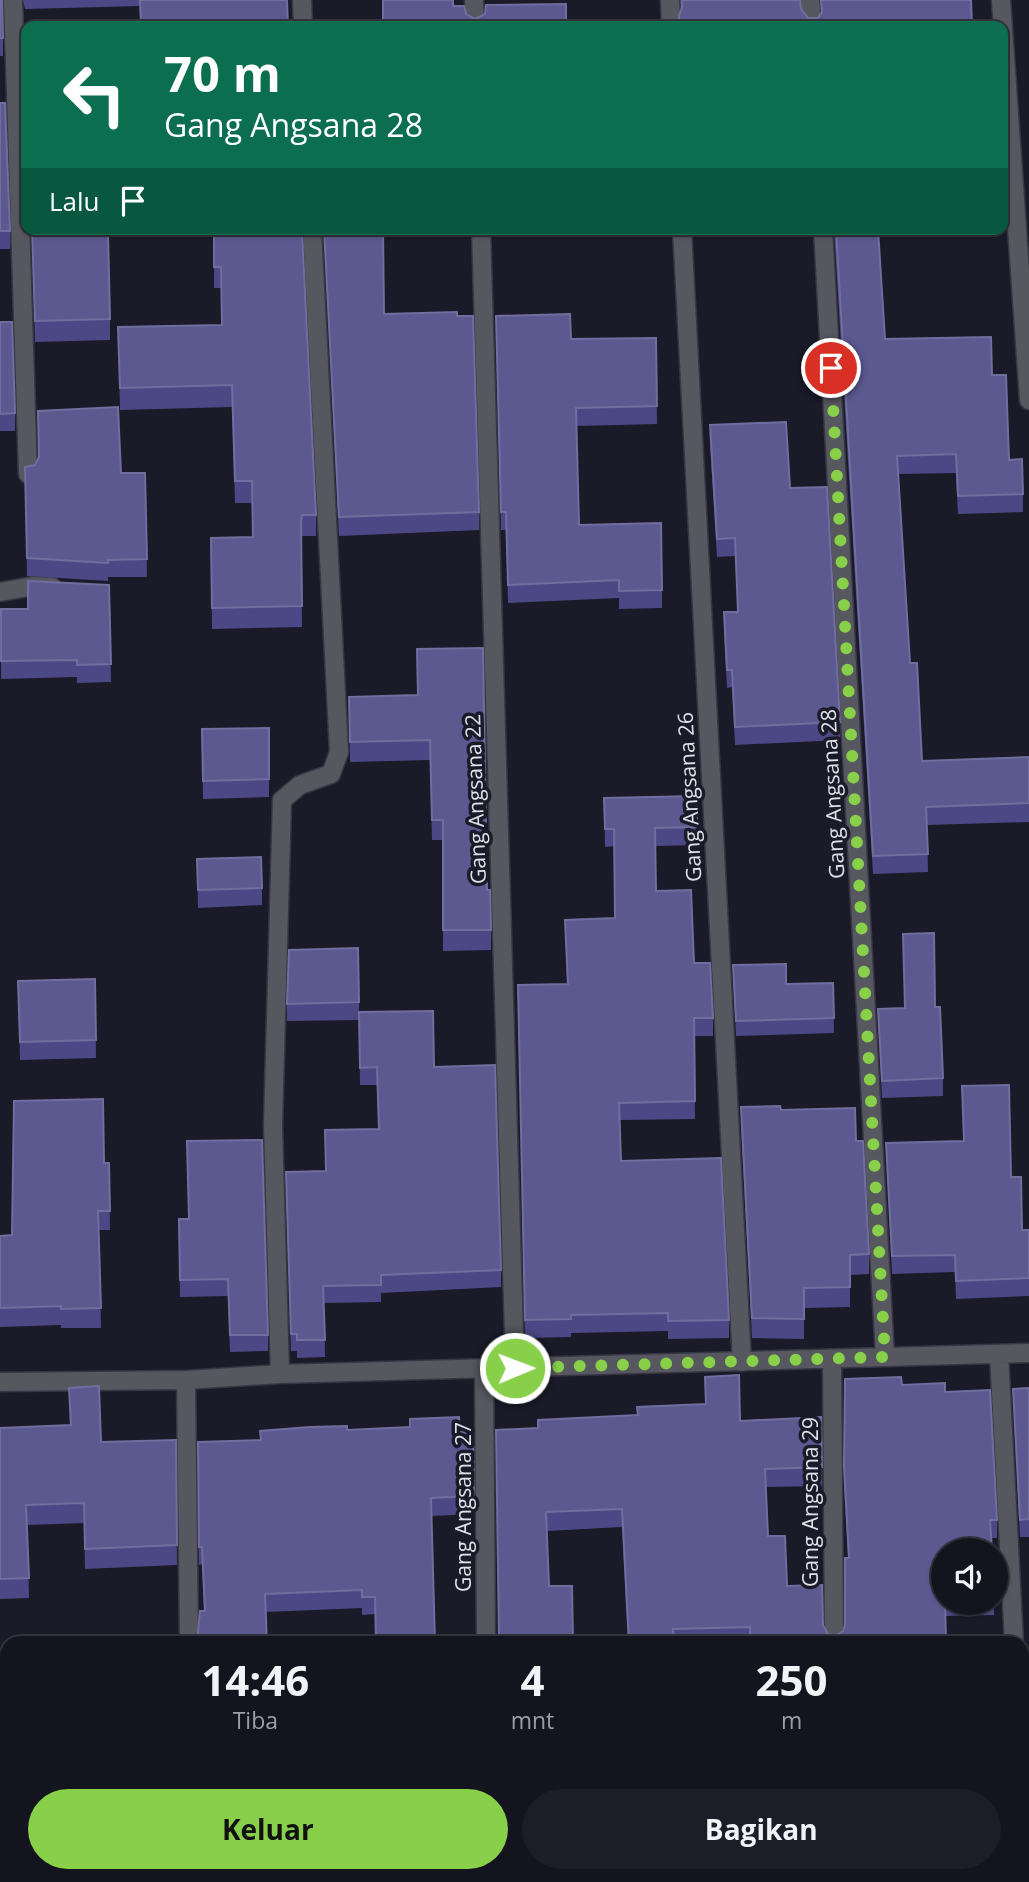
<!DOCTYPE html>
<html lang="id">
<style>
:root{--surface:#14141f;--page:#1d1d28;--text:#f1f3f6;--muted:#9d9ea4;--line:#33333d;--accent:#88cf4a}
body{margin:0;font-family:"Open Sans",sans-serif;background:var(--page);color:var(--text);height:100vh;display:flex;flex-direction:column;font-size:26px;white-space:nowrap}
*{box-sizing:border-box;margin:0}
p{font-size:23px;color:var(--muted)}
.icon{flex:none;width:38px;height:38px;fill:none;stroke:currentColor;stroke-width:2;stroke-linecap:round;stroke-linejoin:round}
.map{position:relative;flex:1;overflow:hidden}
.sheet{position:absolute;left:0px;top:1636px;width:1029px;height:247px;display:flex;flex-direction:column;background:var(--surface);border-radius:21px 21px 0 0;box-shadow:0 2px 5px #0004,0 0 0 2px var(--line)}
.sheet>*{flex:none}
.guide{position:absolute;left:21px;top:21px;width:987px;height:214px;border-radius:14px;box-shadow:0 2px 5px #0004,0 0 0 2px var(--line);background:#0b6e4f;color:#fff;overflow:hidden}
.controls{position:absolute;left:931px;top:1538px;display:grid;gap:14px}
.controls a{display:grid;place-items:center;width:77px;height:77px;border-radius:50%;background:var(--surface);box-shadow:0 2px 5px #0004,0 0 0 2px var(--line);font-size:35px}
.pin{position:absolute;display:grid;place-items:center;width:60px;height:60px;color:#fff;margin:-30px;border:4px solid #fff;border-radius:50%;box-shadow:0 2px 7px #0007}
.me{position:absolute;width:77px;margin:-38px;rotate:89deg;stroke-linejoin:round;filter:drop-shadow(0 0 5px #0008)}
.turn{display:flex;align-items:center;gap:24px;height:147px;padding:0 28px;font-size:32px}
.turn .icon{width:91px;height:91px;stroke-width:2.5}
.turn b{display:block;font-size:49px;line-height:60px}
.then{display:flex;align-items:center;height:66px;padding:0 28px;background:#0003;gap:14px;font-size:26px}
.eta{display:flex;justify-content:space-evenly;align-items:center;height:119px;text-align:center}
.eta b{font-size:42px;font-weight:700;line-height:49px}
.button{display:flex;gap:14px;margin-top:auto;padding:14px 28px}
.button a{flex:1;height:80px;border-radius:42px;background:var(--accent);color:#111;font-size:28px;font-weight:700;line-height:80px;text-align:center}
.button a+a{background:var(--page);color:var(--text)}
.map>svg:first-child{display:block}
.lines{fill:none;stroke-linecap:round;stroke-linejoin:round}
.minor-casing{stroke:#363644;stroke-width:21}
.minor{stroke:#56575f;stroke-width:18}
.wall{fill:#4b4885}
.building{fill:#5b5990;stroke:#706e9e;stroke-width:2}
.route{stroke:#88cf4a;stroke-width:12;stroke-dasharray:0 21.6}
.labels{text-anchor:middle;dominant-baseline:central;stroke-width:7;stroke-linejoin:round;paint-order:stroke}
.street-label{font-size:21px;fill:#dfe0ea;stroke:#1a1a29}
</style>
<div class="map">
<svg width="1029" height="1882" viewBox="0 0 1029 1882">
<rect width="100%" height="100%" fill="#1a1a29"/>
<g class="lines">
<defs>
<path id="minor" d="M13 0 28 474
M302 0 303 26
M474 0 475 26
M670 0 671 26
M810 0 812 26
M1001 0 1029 400
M481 229 515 1368
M682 229 742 1362
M823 229 885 1357
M0 592 34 586 52 587
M999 1354 1014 1643
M832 1360 834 1643
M484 1370 486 1643
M280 1374 273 1125 282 800 300 785 331 774 339 752 312 229
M186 1380 189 1643
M0 1382 186 1380 280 1374 1029 1353
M1022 1795 1026 1882
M488 1876V1882
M833 1882V1876"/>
</defs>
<!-- minor casing -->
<use href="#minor" class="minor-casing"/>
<!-- minor -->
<use href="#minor" class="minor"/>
</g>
<!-- wall -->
<path class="wall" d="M0 0 3 38V56H0Z
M23 0H287L140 6 25 9Z
M680 0H800L801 9 808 18H818L821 14 820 0H971L972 26H679L681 10Z
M0 103 10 231V249H0Z
M32 229H101L110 319V340L35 342Z
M324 229 384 314 479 512V530L339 536Z
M834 229H878L885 339 992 375 1009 460 1023 494V512L958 514 956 473 898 474 910 663 922 761 1029 757V822L927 825 928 872 873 874Z
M214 234 316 515V536H302L301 542 302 627 212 629 211 538 253 537 252 503H235L232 407 120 410 118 327 222 325 221 288H214Z
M496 316 571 339 656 338 657 424 576 426 579 525 662 590V608L619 609V598L508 603 506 530H501Z
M0 322 15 413V431H0Z
M710 425 790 488 840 722V740L735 745 732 687 727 688 724 630V612H738L735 556 717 557 710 443Z
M25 467 121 473H145L147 577H108V581L27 576Z
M109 585 111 682 77 683V677L1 679V609H28Z
M417 695 487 890 491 930V950L443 951V840H432L430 760 350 762 349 697Z
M202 729 269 779V797L203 799Z
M697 796V845L655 846 656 891 694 963 713 1018V1036H694L695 1119 620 1120 621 1161 729 1320V1338L668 1339V1331L571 1333V1337L525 1338 518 1002 567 984 565 920 615 918 614 846 605 847 604 798Z
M197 859 262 888V905L198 908Z
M733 965 786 984 833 983 834 1033 736 1036Z
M95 979 96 1058 20 1060 18 981Z
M359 1002V1020L287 1021V1004Z
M935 1007 943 1078V1096L882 1098 878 1009Z
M359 1012 434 1067 501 1270V1287L381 1293V1302L324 1303 325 1357 297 1358V1351H291L286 1190 326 1171 378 1129 377 1085H360Z
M741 1107 781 1110 856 1141 869 1254V1274L850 1275V1307L804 1308V1339L752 1338 741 1127Z
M886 1143 1011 1177 1022 1230H1029V1296L956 1299 955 1272 892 1274Z
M104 1163H109L110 1230H99L101 1328H61V1325L0 1327V1236L12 1235Z
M179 1219H189L268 1335V1351L230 1352 228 1296 180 1297Z
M705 1377 740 1421 821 1417 822 1486 766 1487 768 1536 787 1586 823 1625 828 1634 835 1636 843 1631 845 1625 848 1558 844 1485 845 1379 902 1385 945 1392 997 1520V1538H991L943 1550V1603H994V1615L945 1616 946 1643H628L622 1527 547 1531 498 1639 538 1428 637 1415 706 1404Z
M69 1388 101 1442 176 1440 177 1565 85 1569 84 1523 27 1525 29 1598 0 1599V1428L70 1425Z
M1029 1388V1537H1020L1013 1389Z
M347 1430 473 1432 474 1514 431 1516 435 1643H376L375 1614 362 1615V1608L266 1612 267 1643H198V1632L204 1611 202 1564 199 1565 198 1442 260 1440Z
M1022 1692H1029V1788L1022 1784Z
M372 1876H436V1882H372Z"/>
<!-- building -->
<path class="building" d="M0 0H2L3 38H0Z
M140 0H287L288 26H141Z
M383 0H453V6H464L466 14 475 19 485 14 486 5 566 4V26H383Z
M682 0H800L801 9 808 18H818L822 12 821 0H971L972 26H679V16L682 7Z
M0 103H5L10 231H0Z
M32 229H101V233H108L110 319 35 321Z
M324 229H383L384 314 457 312V316H473L479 512 339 517Z
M836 229H878L885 339 991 337 992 375H1006L1009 460 1022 459 1023 494 958 496 956 454 897 456 910 663H917L922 761 1029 757V803L926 807 928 854 873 856Z
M302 232 316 515H302L301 522 302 606 212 608 211 538 253 537 252 481H235L232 385 120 388 118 327 222 325 221 267H214V234Z
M570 314 571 339 656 338 657 406 576 408 579 525 661 523 662 590 619 591V580L508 585 506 512H501L496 316Z
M0 322H12L15 413 0 414Z
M118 407 121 473H145L147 559 108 560V563L27 558 25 467 35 465 39 457 38 411Z
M786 422 790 488 827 487 840 722 735 727 732 670H727L724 612H738L735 538 717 539 710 425Z
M28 581 109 585 111 664 77 665V660L1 661V609H28Z
M483 648 487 890H490L491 930H443V820H432L430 740 350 742 349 697 418 695 417 649Z
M269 728V779L203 781 202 729Z
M697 796V827L655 828 656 891 691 890 694 963H710L713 1018H694L695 1101 619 1103 621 1161 721 1158 729 1320 668 1321V1313L571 1315V1319L525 1320 518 985 568 984 565 920 615 918 614 829H605L604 798Z
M261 857 262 888 198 890 197 859Z
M934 933 935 1007H940L943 1078 882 1081 878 1009 905 1008 903 934Z
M358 948 359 1002 287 1004 289 950Z
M786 964V984L833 983 834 1018 736 1021 733 965Z
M95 979 96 1040 20 1042 18 981Z
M433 1011 434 1067 495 1065 501 1270 381 1275V1285L323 1286 325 1340H297V1334H291L286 1172 326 1171 325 1130 379 1129 377 1067 360 1068 359 1012Z
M1009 1085 1011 1177H1021L1022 1230H1029V1278L956 1281 955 1255 892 1256 886 1143 964 1141 962 1086Z
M103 1099 104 1163H109L110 1211H98L101 1308 61 1309V1306L0 1308V1236L12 1235 14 1101Z
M780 1106 781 1110 855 1108 856 1141H863L869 1254 850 1255V1287L804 1288V1319L752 1318 741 1107Z
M262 1140 268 1335H230L228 1279 180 1280 179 1219H189L187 1141Z
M739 1375 740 1421 821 1417 822 1467 765 1469 768 1536H785L787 1586 822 1585 823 1625 828 1634 835 1636 843 1631 845 1625V1558H849L844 1466 845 1379 901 1377 902 1385 945 1383V1392L990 1390 997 1520H990L992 1550H943V1603H945L946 1643H750V1627L673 1629 674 1643H629L622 1509 546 1512 549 1586H572L573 1643H493V1639H499L496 1430 538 1428V1420L638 1415 637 1407 706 1404 705 1377Z
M99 1386 101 1442 176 1440 177 1545 85 1549 84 1503 26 1505 29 1578 0 1579V1428L71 1425 69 1388Z
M1029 1388V1519L1020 1520 1013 1389Z
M459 1417 460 1432H473L474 1496 431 1498 435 1643H376L375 1597H362V1590L265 1594 267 1643H199L198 1632 200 1611H205L202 1547H199L198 1442 261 1440 260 1431 310 1427 347 1426V1430L410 1427V1419Z
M1022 1692H1029V1770L1022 1766Z
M178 1876H250L251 1882H178Z
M373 1876H431V1882H373Z
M492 1876H566V1882H492Z
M689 1876H781L782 1882H689Z
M850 1876H919L920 1882H851Z"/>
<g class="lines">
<!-- route -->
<path class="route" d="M515 1368 885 1357 831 368"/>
</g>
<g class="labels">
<!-- street labels -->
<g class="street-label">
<text transform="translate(832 794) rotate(-93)">Gang Angsana 28</text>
<text transform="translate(689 797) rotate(-93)">Gang Angsana 26</text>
<text transform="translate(475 799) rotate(-92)">Gang Angsana 22</text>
<text transform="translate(810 1502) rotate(-90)">Gang Angsana 29</text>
<text transform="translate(463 1507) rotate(-90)">Gang Angsana 27</text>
</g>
</g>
</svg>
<div class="controls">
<a><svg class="icon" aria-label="sound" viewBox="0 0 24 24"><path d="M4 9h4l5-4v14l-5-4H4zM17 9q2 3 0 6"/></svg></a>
</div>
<div class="pin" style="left:831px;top:368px;background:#d93025"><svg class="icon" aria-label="arrive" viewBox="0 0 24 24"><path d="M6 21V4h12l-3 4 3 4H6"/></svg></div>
<svg class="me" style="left:515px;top:1368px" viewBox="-20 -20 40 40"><circle r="17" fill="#88cf4a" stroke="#fff" stroke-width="3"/><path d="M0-11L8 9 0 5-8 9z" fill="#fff"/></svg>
<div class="guide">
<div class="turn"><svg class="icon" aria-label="left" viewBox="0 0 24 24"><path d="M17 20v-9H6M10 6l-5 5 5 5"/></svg><div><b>70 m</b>Gang Angsana 28</div></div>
<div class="then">Lalu<svg class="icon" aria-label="arrive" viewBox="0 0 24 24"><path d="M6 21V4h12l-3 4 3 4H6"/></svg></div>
</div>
<section class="sheet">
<div class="eta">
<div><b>14:46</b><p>Tiba</p></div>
<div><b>4</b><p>mnt</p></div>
<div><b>250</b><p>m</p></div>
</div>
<div class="button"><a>Keluar</a><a>Bagikan</a></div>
</section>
</div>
